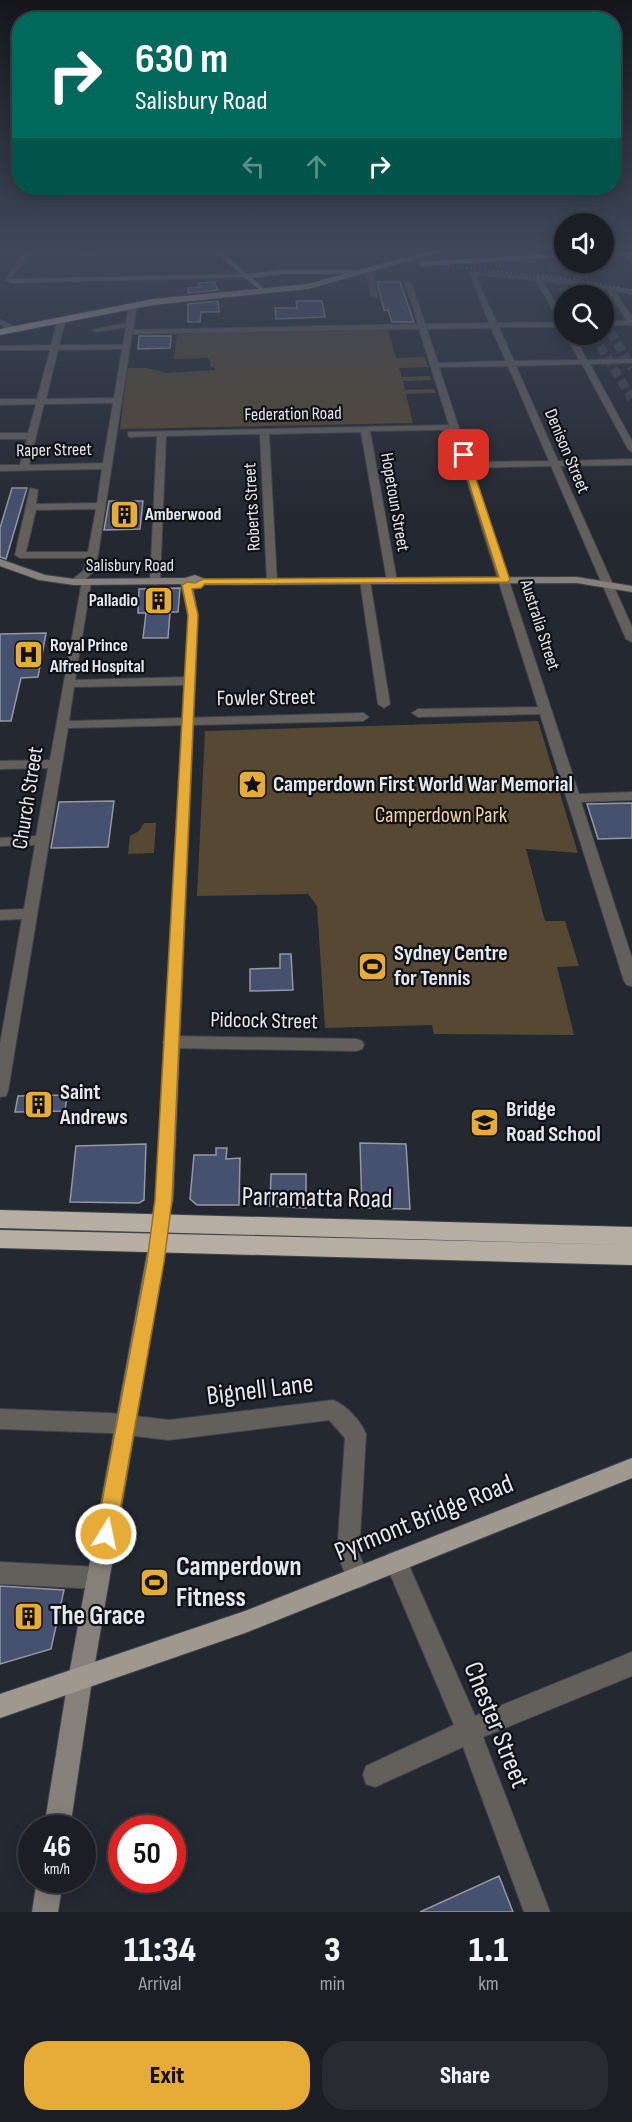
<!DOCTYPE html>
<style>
:root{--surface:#1b1e25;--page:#282b32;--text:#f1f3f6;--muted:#a0a2a7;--line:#393c42;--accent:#e7ac37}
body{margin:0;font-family:"Sofia Sans Condensed",sans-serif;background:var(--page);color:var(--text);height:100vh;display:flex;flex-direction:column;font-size:22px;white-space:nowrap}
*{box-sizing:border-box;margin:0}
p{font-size:20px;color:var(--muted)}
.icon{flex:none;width:33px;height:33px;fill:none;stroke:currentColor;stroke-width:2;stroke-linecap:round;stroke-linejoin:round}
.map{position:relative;height:1912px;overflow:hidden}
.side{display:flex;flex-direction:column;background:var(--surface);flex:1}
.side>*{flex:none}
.hud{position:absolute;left:12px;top:12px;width:609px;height:183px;border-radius:24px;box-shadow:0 3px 15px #0003,0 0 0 2px var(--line);background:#00695c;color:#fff;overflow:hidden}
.buttons{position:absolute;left:554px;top:213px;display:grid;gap:12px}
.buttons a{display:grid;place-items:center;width:60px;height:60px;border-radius:50%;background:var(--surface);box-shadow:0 3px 15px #0003,0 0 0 2px var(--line);font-size:30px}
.speed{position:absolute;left:18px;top:1815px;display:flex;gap:12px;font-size:30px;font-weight:700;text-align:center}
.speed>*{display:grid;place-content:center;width:78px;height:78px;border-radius:50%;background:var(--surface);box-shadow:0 3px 15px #0003,0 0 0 2px var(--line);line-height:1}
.speed small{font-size:15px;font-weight:400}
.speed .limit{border:9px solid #d22;background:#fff;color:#111}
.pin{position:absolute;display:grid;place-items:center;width:51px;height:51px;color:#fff;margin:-26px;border-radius:12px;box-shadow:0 3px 9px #0006}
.me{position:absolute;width:66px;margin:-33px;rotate:10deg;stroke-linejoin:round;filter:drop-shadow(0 0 4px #0008)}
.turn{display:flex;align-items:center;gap:21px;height:126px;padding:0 24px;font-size:27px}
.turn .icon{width:78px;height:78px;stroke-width:2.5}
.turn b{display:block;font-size:42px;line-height:51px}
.lanes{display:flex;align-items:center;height:57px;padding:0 24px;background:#0003;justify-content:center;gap:30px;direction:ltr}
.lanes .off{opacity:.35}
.eta{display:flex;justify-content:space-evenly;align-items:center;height:102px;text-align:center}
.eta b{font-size:36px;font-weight:800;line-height:42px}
.action{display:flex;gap:12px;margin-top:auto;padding:12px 24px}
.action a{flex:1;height:69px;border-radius:24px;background:var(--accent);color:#111;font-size:24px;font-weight:800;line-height:69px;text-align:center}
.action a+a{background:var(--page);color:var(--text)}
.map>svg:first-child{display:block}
.green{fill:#564832}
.building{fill:#46506f;stroke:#9498a4;stroke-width:1.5}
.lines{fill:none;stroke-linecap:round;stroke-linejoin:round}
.highway-tunnel-far1{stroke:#41454e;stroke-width:9;stroke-dasharray:9 4.5;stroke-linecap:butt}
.highway-tunnel{stroke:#41454e;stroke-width:11;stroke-dasharray:11 5;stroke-linecap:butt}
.street-casing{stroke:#3f434c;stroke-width:2}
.secondary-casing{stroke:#3f434c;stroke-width:2}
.primary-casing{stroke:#3f434c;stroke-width:2}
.highway-casing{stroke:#3f434c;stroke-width:2}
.street{fill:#63605c;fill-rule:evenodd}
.secondary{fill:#858079;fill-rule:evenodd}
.primary{fill:#9e988f;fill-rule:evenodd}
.highway{fill:#b6aea3;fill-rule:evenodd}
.rail{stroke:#91949c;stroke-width:2;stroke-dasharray:1.5 3;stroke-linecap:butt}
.route{fill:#e7ac37;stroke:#967024;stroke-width:1.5}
.labels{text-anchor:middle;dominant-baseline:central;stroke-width:4.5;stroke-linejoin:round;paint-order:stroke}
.far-street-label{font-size:18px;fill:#e6e8ef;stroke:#0f1115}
.far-poi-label{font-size:18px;font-weight:bold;fill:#e6e8ef;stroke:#0f1115;text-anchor:start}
.street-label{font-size:22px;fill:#e6e8ef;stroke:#0f1115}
.poi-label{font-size:22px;font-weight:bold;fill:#e6e8ef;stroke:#0f1115;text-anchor:start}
.park-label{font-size:22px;fill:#f5d39a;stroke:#0f1115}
.near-street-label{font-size:27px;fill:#e6e8ef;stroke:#0f1115}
.near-poi-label{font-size:27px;font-weight:bold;fill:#e6e8ef;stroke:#0f1115;text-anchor:start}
</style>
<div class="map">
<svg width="632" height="1912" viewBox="0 0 632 1912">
<rect width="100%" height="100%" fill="#242831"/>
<!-- green -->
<path class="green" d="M388 329 396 358 424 357 429 367 399 368 402 377 430 376 431 380 403 381 405 390 434 389 436 393 406 394 413 423 120 429 127 368H147L167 373 214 370 215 368 210 367 211 362 208 358 174 359 177 333Z
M538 721 578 853 526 849 545 921H565L579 966 557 967 574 1035 434 1034 432 1025 325 1028 317 906 308 894 197 896 205 731Z
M144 823H156L154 853 128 854 130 836 139 831Z"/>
<!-- building -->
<path class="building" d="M214 282 218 290 188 293V288L200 287 198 283Z
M377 282H400L414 322H392L388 310H384Z
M218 301 219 312H201L200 322H188V304Z
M296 301H322L325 317 276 319 275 308H297Z
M139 336H171L170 348 138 349Z
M12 488H27L6 559 0 557V528Z
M109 501H143L140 529 104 530Z
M180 588 178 612H170L168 638H143L146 613H138L139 589Z
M46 633 38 677 21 678 11 721H0V634Z
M114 801 108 847 51 848 59 802Z
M632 803V838L598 839 587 804Z
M280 954H291L293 990 250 991V969L280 968Z
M67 1095 65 1111 15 1112 18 1096Z
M360 1143 406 1144 410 1209 362 1208Z
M146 1144 144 1200 139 1203 70 1202 76 1146Z
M216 1148H227L226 1159 240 1158 239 1205H197L190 1199 194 1155H216Z
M271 1174H306V1208L270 1206Z
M0 1586 64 1590 51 1649 0 1664Z
M499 1876 513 1912H420Z"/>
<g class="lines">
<!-- highway-tunnel-far1 -->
<path class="highway-tunnel-far1" d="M542 252 568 296
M569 262 589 296
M603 320 632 368
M593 334 631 397"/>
<!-- highway-tunnel -->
<path class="highway-tunnel" d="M630 395 632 398"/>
<defs>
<path id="street" d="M24 252H31L30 254 221 252 27 258 9 281H5Z
M621 252H628L632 258V265Z
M362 271 373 274 378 298 371 296 367 275 362 273Z
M469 272 558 278 632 290V294L615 291 632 317V325H603V321H627L607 290 543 281 564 318V327H499L514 361 579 360 565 334H573L587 360 632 359V363L590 364 632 441V452L628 449 582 364 516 366 558 461 632 459V465L560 466 632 627V642L626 639 551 466 472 468 579 794 632 792V800L581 802 632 958V986L627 985 624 981 540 714 418 717 412 713 418 709 538 707 451 430 370 431 397 581 392 584 387 581 361 432 269 434 277 582 272 585 267 582 260 434 166 436 160 582 155 585 150 582 157 436 131 437 128 436V432L449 425 419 329 132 334 98 555 93 572 83 581 91 583 75 680 189 677 195 681 189 685 74 687 69 721 363 713 369 717 363 721 68 728 8 1091 6 1096 0 1097V1044L22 919 0 920V910L24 909 35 845 0 846V838L36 836 48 768 0 769V761L50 760 82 581 74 585 69 582 83 571 87 558H20L15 555 30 488 38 490 36 504 97 503 102 469 0 471V465H20L27 439H0V433H28L36 404 0 405V399H37L50 350H0V346L51 345 58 319 62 317 66 319 59 345H123L126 327 96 332 92 330 126 323 129 305 133 303 137 305 133 330 418 324 405 282 408 280 411 282 425 324 489 323ZM475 275 536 280 559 322 497 323ZM491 328 506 361 438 363 427 329ZM122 349 114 398 46 399 58 350ZM508 366 549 461 470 462 439 367ZM113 403 103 463 29 465 44 404ZM96 509 88 552H26L36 510Z
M0 319 16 328V332H10L0 324Z
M365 578 370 581 390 704 384 708 378 704 360 581Z
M171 1036 356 1039 362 1041 364 1045 362 1049 356 1051 171 1048 165 1046 163 1042 165 1038Z
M333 1400C346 1405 361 1421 366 1434L359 1554 369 1577 366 1585 358 1588 350 1585 337 1554 345 1438 329 1420 169 1440 109 1433 0 1429V1409L109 1413 169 1420Z
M396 1551 404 1554 475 1716 632 1652V1676L483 1737 550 1912H524L463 1747 375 1787 366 1784 363 1775 366 1766 454 1725 385 1562 388 1554Z
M0 1562 98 1567 106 1570 109 1578 106 1586 98 1589 0 1584Z"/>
<path id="secondary" d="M247 274 249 277 11 283 8 281 11 279Z
M0 559 45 575 74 579 185 578 195 575 205 579 577 577 632 586V592L577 583 203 585 192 583 198 615 173 1200 166 1227 160 1230 154 1227 151 1222 155 1200 188 615 181 584 74 585 39 580 0 566Z
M158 1235 165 1237 167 1243 92 1680 70 1828H44L68 1680 149 1243 151 1237Z
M37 1880H63L58 1912H32Z"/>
<path id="primary" d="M215 252H222L247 274 281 270H364L367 272 364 274H281L252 278 265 290 263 293Z
M632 1458V1478L245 1633 0 1718V1694L245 1611Z"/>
<path id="highway" d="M425 252H440L308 289 153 305 0 335V329L153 299 308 284Z
M603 252H632V255L603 256Z
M564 253V257L422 266 418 264 422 262Z
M0 1210 632 1227V1245L0 1228Z
M0 1230 632 1245V1265L0 1248Z"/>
</defs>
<!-- street casing -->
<use href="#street" class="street-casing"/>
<!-- secondary casing -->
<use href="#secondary" class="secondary-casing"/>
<!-- primary casing -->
<use href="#primary" class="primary-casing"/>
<!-- highway casing -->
<use href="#highway" class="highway-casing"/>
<!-- street -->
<use href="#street" class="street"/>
<!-- secondary -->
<use href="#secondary" class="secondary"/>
<!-- primary -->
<use href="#primary" class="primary"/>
<!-- highway -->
<use href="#highway" class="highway"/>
<!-- rail -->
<path class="rail" d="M317 252 382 259
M373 253 397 256
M448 266 570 279 632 290"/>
</g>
<!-- sky -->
<linearGradient id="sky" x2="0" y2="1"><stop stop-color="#14161b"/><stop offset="0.48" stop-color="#3f485a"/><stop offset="1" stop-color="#3f485a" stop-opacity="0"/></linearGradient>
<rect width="632" height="520" fill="url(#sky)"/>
<!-- route -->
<path class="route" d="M464 452 468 455 510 580 508 582 205 584 201 588 192 589 198 615 172 1200 164 1262 116 1534 113 1541 106 1544 99 1541 96 1534 147 1262 155 1200 188 615 182 585 187 582 195 583 203 579 499 577 460 455Z"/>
<!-- icons -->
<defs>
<symbol id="building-square" viewBox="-11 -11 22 22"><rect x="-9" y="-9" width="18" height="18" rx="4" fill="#e7ac37" stroke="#0f1115"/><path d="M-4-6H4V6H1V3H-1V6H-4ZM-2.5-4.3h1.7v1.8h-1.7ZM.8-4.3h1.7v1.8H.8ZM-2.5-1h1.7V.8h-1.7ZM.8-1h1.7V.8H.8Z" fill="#111"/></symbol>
<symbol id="hospital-square" viewBox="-11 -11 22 22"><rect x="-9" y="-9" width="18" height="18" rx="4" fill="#e7ac37" stroke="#0f1115"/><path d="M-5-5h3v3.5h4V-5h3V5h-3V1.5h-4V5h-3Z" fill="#111"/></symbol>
<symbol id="sight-square" viewBox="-11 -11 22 22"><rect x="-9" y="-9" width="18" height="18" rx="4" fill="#e7ac37" stroke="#0f1115"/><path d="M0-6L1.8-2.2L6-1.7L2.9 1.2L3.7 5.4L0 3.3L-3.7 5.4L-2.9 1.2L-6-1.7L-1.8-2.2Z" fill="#111"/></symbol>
<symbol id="stadium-square" viewBox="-11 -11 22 22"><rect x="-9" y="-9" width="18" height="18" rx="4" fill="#e7ac37" stroke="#0f1115"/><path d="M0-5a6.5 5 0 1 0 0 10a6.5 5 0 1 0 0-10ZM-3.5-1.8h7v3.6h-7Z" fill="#111"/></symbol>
<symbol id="school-square" viewBox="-11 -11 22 22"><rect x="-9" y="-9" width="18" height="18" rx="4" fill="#e7ac37" stroke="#0f1115"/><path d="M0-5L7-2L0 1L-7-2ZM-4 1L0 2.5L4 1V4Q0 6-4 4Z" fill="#111"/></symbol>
</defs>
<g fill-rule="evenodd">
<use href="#building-square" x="108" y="498" width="33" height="33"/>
<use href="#building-square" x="142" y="584" width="33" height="33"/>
<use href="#hospital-square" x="12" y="638" width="33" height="33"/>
<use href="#sight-square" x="236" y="768" width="33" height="33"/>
<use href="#stadium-square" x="356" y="950" width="33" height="33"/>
<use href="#building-square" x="22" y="1088" width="33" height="33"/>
<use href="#school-square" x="468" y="1106" width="33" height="33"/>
<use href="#stadium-square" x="138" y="1566" width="33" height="33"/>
<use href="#building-square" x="12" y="1600" width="33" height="33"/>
</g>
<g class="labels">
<!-- far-street labels -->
<g class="far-street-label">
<text transform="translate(293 414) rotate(-1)">Federation Road</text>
<text transform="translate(54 450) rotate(-1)">Raper Street</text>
<text transform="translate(567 451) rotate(67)">Denison Street</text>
<text transform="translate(395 502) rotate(80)">Hopetoun Street</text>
<text transform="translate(252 507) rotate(-93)">Roberts Street</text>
<text x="130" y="565">Salisbury Road</text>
<text transform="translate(540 625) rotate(72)">Australia Street</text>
</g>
<!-- far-poi labels -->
<g class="far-poi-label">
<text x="145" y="514">Amberwood</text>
<text x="138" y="600" text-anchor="end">Palladio</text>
<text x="50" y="645">Royal Prince<tspan x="50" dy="21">Alfred Hospital</tspan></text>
</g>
<!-- street labels -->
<g class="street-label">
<text transform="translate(266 698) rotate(-1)">Fowler Street</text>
<text transform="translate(28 798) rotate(-81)">Church Street</text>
<text transform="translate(264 1021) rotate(1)">Pidcock Street</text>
</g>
<!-- poi labels -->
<g class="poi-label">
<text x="273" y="784">Camperdown First World War Memorial</text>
<text x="394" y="953">Sydney Centre<tspan x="394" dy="25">for Tennis</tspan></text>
<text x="60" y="1092">Saint<tspan x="60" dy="25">Andrews</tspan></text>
<text x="506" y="1109">Bridge<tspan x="506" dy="25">Road School</tspan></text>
</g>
<!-- park labels -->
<g class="park-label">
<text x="441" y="815">Camperdown Park</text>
</g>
<!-- near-street labels -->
<g class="near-street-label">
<text transform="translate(317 1198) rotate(1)">Parramatta Road</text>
<text transform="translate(260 1390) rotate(-7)">Bignell Lane</text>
<text transform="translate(424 1518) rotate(-22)">Pyrmont Bridge Road</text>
<text transform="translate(496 1725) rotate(68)">Chester Street</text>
</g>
<!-- near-poi labels -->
<g class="near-poi-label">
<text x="176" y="1567">Camperdown<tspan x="176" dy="31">Fitness</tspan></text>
<text x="50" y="1616">The Grace</text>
</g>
</g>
</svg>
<div class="buttons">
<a><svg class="icon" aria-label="sound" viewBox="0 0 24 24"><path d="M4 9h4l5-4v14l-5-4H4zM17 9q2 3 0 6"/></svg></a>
<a><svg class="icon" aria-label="search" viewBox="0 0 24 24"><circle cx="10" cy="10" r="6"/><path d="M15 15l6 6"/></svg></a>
</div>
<div class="speed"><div>46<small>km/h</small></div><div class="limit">50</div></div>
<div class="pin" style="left:464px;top:455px;background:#d93025"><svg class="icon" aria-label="arrive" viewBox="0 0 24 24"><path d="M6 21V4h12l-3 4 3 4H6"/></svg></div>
<svg class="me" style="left:106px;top:1534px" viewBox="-20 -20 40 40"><circle r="17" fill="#e7ac37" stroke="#fff" stroke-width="3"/><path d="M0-11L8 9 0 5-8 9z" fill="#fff"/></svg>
<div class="hud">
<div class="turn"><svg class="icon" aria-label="right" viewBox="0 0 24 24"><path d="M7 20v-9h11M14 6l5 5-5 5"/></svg><div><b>630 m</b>Salisbury Road</div></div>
<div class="lanes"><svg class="icon off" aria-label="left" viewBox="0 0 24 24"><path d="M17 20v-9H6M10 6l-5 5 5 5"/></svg><svg class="icon off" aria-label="ahead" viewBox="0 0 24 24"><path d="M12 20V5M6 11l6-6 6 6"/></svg><svg class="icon" aria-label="right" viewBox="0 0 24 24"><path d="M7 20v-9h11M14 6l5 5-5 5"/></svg></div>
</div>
</div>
<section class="side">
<div class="eta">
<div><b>11:34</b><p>Arrival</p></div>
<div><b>3</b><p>min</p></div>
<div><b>1.1</b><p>km</p></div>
</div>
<div class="action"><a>Exit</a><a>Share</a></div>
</section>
